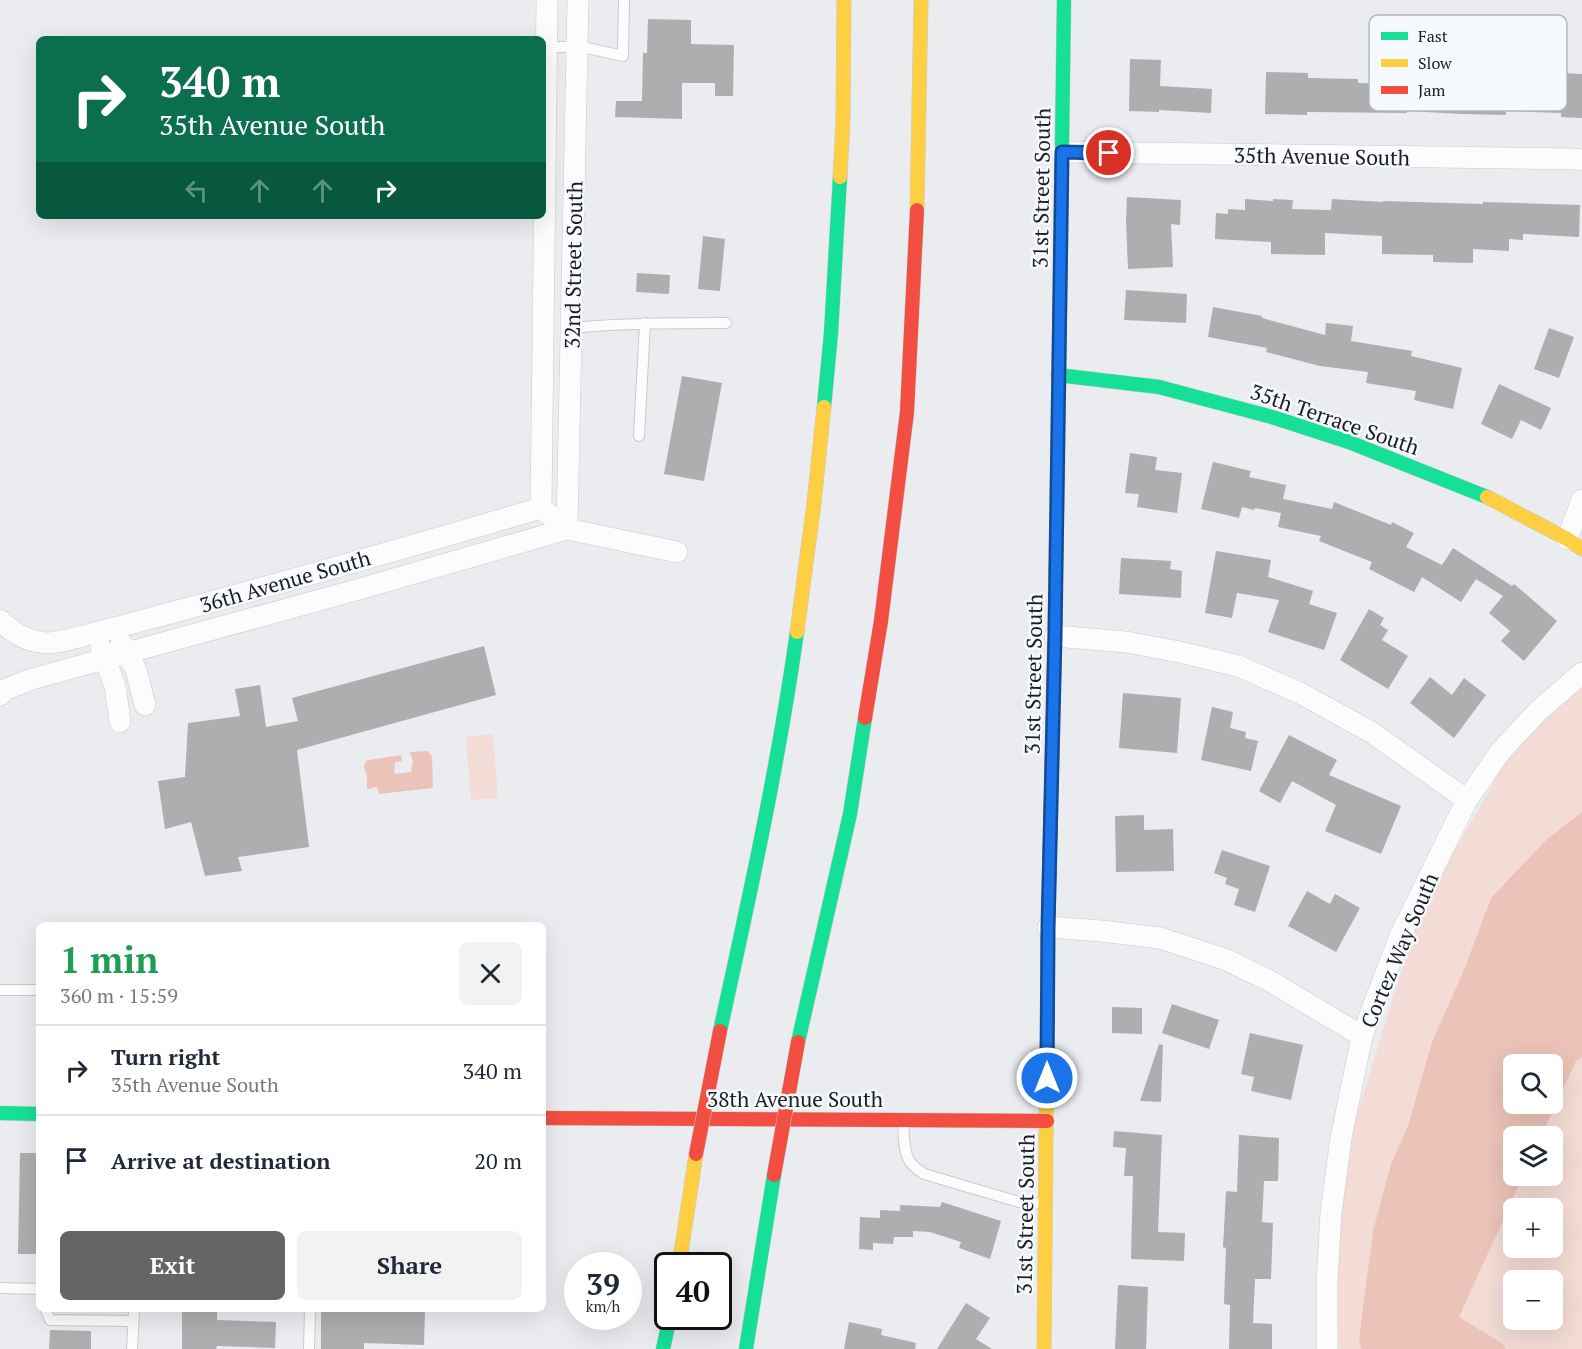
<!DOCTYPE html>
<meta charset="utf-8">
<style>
:root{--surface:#fff;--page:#f2f2f3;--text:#1f2937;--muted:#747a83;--line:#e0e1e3;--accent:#646567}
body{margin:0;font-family:"PT Serif",serif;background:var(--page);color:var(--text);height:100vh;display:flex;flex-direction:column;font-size:22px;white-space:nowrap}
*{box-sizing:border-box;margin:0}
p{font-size:20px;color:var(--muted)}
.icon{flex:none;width:33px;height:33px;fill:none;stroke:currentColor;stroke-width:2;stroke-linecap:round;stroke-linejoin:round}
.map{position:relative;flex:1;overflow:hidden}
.sheet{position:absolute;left:36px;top:922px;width:510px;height:390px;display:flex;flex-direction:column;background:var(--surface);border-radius:9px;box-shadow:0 6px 24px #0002}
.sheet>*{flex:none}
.hud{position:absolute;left:36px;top:36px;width:510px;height:183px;border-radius:9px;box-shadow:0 6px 24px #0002;background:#0b6e4f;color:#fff;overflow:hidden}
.fabs{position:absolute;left:1503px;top:1054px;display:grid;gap:12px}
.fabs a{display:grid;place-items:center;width:60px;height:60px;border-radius:9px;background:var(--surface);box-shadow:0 6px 24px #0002;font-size:30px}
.speed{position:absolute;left:564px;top:1252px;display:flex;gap:12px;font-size:30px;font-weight:700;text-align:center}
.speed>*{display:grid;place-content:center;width:78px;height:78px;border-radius:50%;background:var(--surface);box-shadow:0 6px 24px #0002;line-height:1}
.speed small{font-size:15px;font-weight:400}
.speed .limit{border:3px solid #111;border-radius:9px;background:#fff;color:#111}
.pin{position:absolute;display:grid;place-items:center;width:51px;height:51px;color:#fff;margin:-26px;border:3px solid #fff;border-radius:50%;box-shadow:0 2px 6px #0007}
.me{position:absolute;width:66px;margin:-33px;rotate:0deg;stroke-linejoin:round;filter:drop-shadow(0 0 4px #0008)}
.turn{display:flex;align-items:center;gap:21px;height:126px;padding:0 24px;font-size:27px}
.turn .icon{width:78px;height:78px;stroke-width:2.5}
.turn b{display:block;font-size:42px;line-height:51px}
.lanes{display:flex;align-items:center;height:57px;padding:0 24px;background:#0003;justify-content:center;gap:30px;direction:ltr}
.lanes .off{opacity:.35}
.round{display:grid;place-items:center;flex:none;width:63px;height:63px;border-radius:9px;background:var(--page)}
.head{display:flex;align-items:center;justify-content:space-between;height:102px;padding:0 24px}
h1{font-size:36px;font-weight:700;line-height:45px;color:#1e9e55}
.action{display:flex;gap:12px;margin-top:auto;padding:12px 24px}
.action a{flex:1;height:69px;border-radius:9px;background:var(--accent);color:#fff;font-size:24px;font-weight:700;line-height:69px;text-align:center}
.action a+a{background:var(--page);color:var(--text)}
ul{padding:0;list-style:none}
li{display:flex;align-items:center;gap:18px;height:90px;padding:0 24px;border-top:2px solid var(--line)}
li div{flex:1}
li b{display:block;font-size:22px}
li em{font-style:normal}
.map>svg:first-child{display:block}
.green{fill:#f4dcd6;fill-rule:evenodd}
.water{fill:#ebc3b8;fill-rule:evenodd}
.building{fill:#adaeb0}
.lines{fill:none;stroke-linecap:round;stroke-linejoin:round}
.lane-casing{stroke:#c9cacd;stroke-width:12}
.street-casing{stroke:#c9cacd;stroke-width:22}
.fast-casing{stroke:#c9cacd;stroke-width:15}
.slow-casing{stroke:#c9cacd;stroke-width:15}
.jam-casing{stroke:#c9cacd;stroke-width:15}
.lane{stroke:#fcfcfd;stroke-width:10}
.street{stroke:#fcfcfd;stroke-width:21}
.fast{stroke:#16e098;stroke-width:14}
.slow{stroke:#ffcf43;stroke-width:14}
.jam{stroke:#f24e42;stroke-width:14}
.jam-bridge-casing{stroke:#c6c6c8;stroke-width:15;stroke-linecap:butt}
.jam-bridge{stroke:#f24e42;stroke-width:14}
.route-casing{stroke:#114b97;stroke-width:15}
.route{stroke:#1a73e8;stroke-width:10}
.labels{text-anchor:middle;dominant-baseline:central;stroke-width:5;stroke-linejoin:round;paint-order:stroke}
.street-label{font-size:21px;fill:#1c1d1e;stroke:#f6f9fd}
.key{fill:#f6f9fd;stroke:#b5b7ba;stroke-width:1.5}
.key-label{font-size:16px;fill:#1c1d1e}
</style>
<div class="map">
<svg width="1582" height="1349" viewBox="0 0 1582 1349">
<rect width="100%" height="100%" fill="#eaecef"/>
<!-- green -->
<path class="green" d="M1582 686V812L1546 840 1491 898 1409 1123 1391 1164 1359 1339 1361 1349H1339L1336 1297 1340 1214 1354 1124 1415 927 1441 873 1495 781 1498 772 1507 759 1543 720Z
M493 734 498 798 471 800 466 737Z
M1582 1057V1349H1506L1503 1344 1458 1317 1523 1176H1552V1137H1541L1576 1061ZM1514 1209H1552V1248H1514ZM1514 1281H1552V1320H1514Z"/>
<!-- water -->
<path class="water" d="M428 751 432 757 433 786 432 788 379 794 378 789 376 787 368 789 367 788V776L364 767 366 761 369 760 401 755 402 761 395 762 394 772 396 774 411 772 413 761 410 752Z
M1582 812V1057L1576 1061 1541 1137H1514V1176H1523L1459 1317 1503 1344 1506 1349H1361L1359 1339 1373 1231 1391 1164 1409 1123 1432 1042 1464 970 1491 898 1546 840ZM1514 1065H1552V1104H1514Z"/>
<!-- building -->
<path class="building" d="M648 19 691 20V44L734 45 733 96H715V83H682V119L615 117 616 101H642L643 53H647Z
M1130 59 1161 60 1160 86 1212 89 1211 113 1159 110V112L1129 111Z
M1266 72 1308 73V78L1358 79V83L1415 85V80L1458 82V84H1511L1512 80 1562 83V73L1582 74V118L1561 117V113L1506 111V115L1463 114 1407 111V113L1307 112V115L1265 114Z
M1127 197 1181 200 1180 225 1171 224 1173 267 1128 269 1126 222Z
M1245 199 1273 201V199L1293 200 1292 209 1331 210 1332 199 1383 202V201L1483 204V202L1580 205 1579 237 1523 234V240L1509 239V251L1473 249V263L1433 262V255L1382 254V236L1325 233V255L1271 254V242L1215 239 1216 213 1228 214V209L1245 210Z
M703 236 725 239 720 291 698 289Z
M637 273 670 275 669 294 636 292Z
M1126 290 1187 294 1186 323 1124 320Z
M1213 307 1262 316V318L1325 335 1326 323 1353 326 1351 341 1412 351 1411 356 1462 368 1453 409 1414 400 1416 391 1366 383 1368 372 1320 366 1266 352 1267 348 1208 337Z
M1549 328 1574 337 1559 378 1534 369Z
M682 376 722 383 704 481 664 474Z
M1499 384 1551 408 1541 430 1521 420 1512 439 1481 424Z
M1130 453 1157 457 1155 470 1182 473 1177 513 1137 507 1139 494 1125 493Z
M1213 462 1251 471 1249 477 1286 485 1283 499 1332 509 1334 502 1391 525 1392 522 1414 533 1406 547 1442 565 1453 548 1512 586 1514 584 1557 621 1524 661 1501 641 1510 631 1489 613 1503 596 1476 579 1461 602 1422 577 1414 592 1369 569 1372 562 1319 541 1321 536 1278 527 1281 513 1255 508 1254 510 1242 507 1239 518 1201 509Z
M1216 551 1271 560 1268 577 1313 591 1309 604 1337 613 1324 650 1268 632 1279 600 1237 593 1232 618 1205 613Z
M1121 558 1171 561 1170 569 1182 571 1181 598 1119 594Z
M1369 609 1384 618 1380 625 1388 630 1382 640 1408 656 1388 689 1340 660Z
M484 646 496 695 297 750 309 847 238 857 242 871 205 876 191 822 165 829 158 781 185 777 188 723 240 716 235 689 260 685 266 727 298 721 292 698Z
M1430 677 1452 695 1464 678 1486 695 1454 738 1410 703Z
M1123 693 1181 698 1177 753 1119 748Z
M1212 707 1233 712 1230 728 1246 732 1245 738 1258 741 1251 771 1201 760Z
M1289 735 1337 760 1329 775 1401 806 1381 854 1325 831 1336 805 1292 781 1280 803 1259 791Z
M1144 815V830L1173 829 1174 871 1116 872 1115 816Z
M1222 850 1270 866 1255 912 1234 905 1239 889 1225 884 1227 878 1214 873Z
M1307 891 1330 904 1335 894 1360 908 1336 952 1288 926Z
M1172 1004 1219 1020 1209 1049 1162 1033Z
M1112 1007 1142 1008V1034L1112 1033Z
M1250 1033 1303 1045 1291 1100 1251 1091 1254 1077 1241 1074Z
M1159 1044 1163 1045 1161 1102 1140 1101Z
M1114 1131 1162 1135 1158 1232 1185 1233 1184 1261 1131 1259 1133 1176H1124L1126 1148 1113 1147Z
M1239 1135 1279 1138 1278 1181H1264L1262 1222 1273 1223 1271 1279H1255L1253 1323 1272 1324V1349H1229L1230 1305 1224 1304 1226 1248 1223 1247 1226 1191 1237 1192Z
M20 1153H39V1254H18Z
M942 1202 1001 1221 990 1259 959 1248 961 1242 930 1232 913 1231V1237H894L893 1244 873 1243V1250L859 1249 860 1217 880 1218V1210L900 1211V1205L940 1207Z
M1118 1285 1148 1287 1146 1349H1115Z
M966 1303 990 1318 976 1339 992 1349H937Z
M182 1310H217V1320L276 1322 275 1348 217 1346 216 1349H182Z
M321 1310H425L424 1345 364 1343V1349H321Z
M849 1322 882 1329 881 1335 916 1343 915 1349H844Z
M50 1330 91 1331V1349H49Z"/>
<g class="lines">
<defs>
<path id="lane" d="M543 48 578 46 623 56 624 0
M572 328C623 323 675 323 726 323
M639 436 645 323
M0 990H39
M903 1121C904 1133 903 1149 909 1160 912 1166 918 1170 924 1174L1019 1202 1045 1204
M0 1288 39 1289
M46 1310 50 1320 133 1321
M132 1349 134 1310
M309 1349 310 1310"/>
<path id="street" d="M1062 152 1574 159 1582 160
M541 508 547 0
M541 508 567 529 677 552
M567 529 578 0
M1567 539 1582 500
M0 620C13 634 28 642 47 643 59 643 72 639 83 636 117 628 151 618 185 609 304 577 422 543 541 508
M1055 636 1126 642 1180 652 1238 666 1300 693 1371 732 1467 800
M121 642 136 670 145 705
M101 648 115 686 120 722
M0 695 4 690 32 679 356 590 567 529
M1048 927 1101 931 1160 938 1227 960 1270 981 1362 1036
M1327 1349V1281L1331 1213 1341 1138 1362 1036 1400 936 1467 800 1500 752 1537 712 1582 673"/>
<path id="fast" d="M1059 363 1064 0
M1058 375 1159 387 1272 417 1349 442 1487 497
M824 407 831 333 840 177
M720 1031C749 899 778 767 797 632
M798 1042 850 814 865 718
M0 1113 39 1114
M663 1349 670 1317
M746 1349 774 1175"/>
<path id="slow" d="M840 177 843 121 844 0
M917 210 921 0
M1487 497 1567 539 1582 549
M1055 617 1059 363
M797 632 814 503 824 407
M679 1266 696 1154
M1044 1349 1048 934"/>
<path id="jam" d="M865 718 881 621 907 412 917 210
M1048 934 1055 617
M543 1118 1047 1121"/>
</defs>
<!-- lane casing -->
<use href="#lane" class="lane-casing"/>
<!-- street casing -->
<use href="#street" class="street-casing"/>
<!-- fast casing -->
<use href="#fast" class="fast-casing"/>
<!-- slow casing -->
<use href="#slow" class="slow-casing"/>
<!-- jam casing -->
<use href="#jam" class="jam-casing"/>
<!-- lane -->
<use href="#lane" class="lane"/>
<!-- street -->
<use href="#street" class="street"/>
<!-- fast -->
<use href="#fast" class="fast"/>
<!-- slow -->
<use href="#slow" class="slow"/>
<!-- jam -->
<use href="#jam" class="jam"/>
<defs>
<path id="jam-bridge" d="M696 1154 720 1031
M774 1175 798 1042"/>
</defs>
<!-- jam-bridge casing -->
<use href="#jam-bridge" class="jam-bridge-casing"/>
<!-- jam-bridge -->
<use href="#jam-bridge" class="jam-bridge"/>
</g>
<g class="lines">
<defs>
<path id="route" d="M1047 1078 1048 927 1055 636 1062 152 1109 153"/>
</defs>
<!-- route casing -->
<use href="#route" class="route-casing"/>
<!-- route -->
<use href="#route" class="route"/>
</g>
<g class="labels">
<!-- street labels -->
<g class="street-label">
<text transform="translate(1322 156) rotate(1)">35th Avenue South</text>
<text transform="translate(1041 188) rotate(-89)">31st Street South</text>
<text transform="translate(573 265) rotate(-89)">32nd Street South</text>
<text transform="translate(1335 419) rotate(19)">35th Terrace South</text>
<text transform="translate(285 581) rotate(-16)">36th Avenue South</text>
<text transform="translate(1033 674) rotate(-89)">31st Street South</text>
<text transform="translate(1399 950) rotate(-67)">Cortez Way South</text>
<text x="795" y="1099">38th Avenue South</text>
<text transform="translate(1025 1214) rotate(-89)">31st Street South</text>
</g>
</g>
<!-- legend -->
<rect x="1369" y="15" width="198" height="96" rx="9" class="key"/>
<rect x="1381" y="32" width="27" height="8" fill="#16e098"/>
<rect x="1381" y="59" width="27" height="8" fill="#ffcf43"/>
<rect x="1381" y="86" width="27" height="8" fill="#f24e42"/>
<g class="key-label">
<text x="1418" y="42">Fast</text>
<text x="1418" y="69">Slow</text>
<text x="1418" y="96">Jam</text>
</g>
</svg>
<div class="fabs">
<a><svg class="icon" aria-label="search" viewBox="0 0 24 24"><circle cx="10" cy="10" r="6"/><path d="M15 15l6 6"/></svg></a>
<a><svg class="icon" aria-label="layers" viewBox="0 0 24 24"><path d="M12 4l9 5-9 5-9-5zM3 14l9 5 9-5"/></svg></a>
<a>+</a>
<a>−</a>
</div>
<div class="speed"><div>39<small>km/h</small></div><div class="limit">40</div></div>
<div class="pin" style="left:1109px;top:153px;background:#d93025"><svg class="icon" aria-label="arrive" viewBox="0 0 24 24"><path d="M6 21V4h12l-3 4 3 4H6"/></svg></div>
<svg class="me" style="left:1047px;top:1078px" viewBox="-20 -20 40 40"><circle r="17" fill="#1a73e8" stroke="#fff" stroke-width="3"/><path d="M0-11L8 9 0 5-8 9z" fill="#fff"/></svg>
<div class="hud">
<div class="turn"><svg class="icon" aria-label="right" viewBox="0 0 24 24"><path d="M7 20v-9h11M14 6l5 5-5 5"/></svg><div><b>340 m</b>35th Avenue South</div></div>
<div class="lanes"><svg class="icon off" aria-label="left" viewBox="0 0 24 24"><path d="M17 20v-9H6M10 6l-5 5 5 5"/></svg><svg class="icon off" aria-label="ahead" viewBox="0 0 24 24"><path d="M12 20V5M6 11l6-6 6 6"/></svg><svg class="icon off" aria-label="ahead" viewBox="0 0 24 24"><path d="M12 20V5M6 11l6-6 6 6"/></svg><svg class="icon" aria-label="right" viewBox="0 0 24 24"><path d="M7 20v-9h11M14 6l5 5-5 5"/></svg></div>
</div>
<section class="sheet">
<div class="head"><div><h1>1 min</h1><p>360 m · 15:59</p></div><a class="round"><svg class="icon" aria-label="close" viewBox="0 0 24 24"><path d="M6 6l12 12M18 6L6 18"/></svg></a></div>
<ul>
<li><svg class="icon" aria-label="right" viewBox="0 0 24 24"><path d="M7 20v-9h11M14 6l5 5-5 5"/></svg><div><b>Turn right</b><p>35th Avenue South</p></div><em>340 m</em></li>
<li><svg class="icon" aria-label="arrive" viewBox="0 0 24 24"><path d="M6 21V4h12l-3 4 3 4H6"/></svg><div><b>Arrive at destination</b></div><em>20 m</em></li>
</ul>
<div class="action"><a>Exit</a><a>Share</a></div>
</section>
</div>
